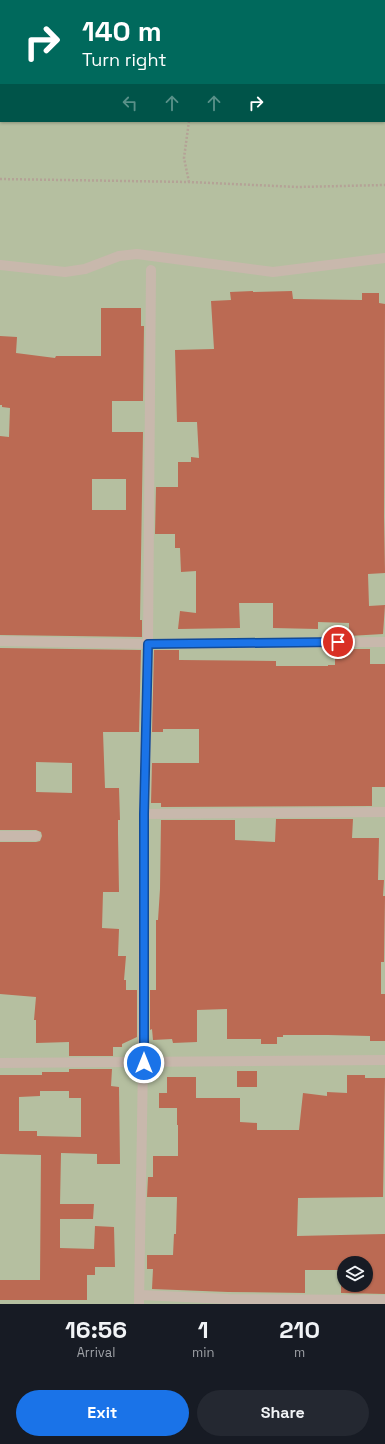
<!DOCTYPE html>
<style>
:root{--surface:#171b24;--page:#242831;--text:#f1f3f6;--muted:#9ea1a6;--accent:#1a73e8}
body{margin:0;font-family:"Space Grotesk",sans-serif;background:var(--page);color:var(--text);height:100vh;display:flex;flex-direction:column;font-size:15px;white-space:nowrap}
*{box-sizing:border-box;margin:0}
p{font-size:13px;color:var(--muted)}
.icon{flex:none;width:22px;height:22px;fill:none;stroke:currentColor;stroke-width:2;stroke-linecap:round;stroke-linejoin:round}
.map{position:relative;height:1304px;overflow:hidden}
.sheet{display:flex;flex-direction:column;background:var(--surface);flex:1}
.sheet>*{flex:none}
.guide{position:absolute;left:0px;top:0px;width:385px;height:122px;box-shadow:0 1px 3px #0004;background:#00695c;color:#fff;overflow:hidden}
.tools{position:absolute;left:337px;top:1256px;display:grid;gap:8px}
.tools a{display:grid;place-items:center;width:36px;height:36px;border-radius:50%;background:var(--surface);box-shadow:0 1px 3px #0004;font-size:20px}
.pin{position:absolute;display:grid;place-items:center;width:34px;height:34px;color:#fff;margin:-17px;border:2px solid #fff;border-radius:50%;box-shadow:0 1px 4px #0007}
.me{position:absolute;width:44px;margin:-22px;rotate:0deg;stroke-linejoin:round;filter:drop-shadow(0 0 3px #0008)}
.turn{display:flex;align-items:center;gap:14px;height:84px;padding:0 16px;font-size:18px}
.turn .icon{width:52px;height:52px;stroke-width:2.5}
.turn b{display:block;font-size:28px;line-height:34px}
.lanes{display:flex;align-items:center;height:38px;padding:0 16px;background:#0003;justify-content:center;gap:20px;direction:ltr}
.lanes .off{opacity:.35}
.eta{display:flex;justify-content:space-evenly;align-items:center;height:68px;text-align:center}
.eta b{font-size:24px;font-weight:800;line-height:28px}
.action{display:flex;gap:8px;margin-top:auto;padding:8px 16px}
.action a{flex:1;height:46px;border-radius:24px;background:var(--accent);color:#fff;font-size:16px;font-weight:800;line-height:46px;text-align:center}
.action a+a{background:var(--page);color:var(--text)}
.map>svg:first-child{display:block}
.green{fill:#b5bfa0;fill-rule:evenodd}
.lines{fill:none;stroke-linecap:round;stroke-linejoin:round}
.stream{stroke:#81abab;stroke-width:6}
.building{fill:#bb6a53;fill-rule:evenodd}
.path{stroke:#b4a296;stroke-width:2.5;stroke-dasharray:2 2;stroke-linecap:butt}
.minor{stroke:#c8b8ac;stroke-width:10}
.route-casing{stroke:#114b97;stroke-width:10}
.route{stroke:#1a73e8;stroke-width:7}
</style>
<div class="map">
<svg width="385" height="1304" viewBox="0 0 385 1304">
<rect width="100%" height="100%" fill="#f1e8df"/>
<!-- green -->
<path class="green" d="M0 0H385V1304H0ZM1 1H384V121H1ZM344 1263H366V1285H344Z"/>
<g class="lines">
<!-- stream -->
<path class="stream" d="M384 38H385
M0 66 1 67"/>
</g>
<!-- building -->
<path class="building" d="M253 291V292L292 291 293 299 362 300V293H379V303L385 304 384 517 385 573 368 574 369 606 385 605 383 634 349 636V623L318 622V629L273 628V603H239L240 628 178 629 180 611 196 613V571L181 572 180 548H175V534H155L156 487H178V462H191V457L199 458 197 422H177L175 350 214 349 211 301 231 300 230 292Z
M101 308H141V326H144L143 401H112V432H143L140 620H142V637L0 635V436L9 437 10 408 2 407V405H0V336L17 337 16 353 55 358 56 356H101ZM92 479H126V510H92Z
M0 648 141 650 139 732H103L105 788H119L120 820H118V834L119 892H103L102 928 119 929 118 956H126L124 980H126V990H137V1037L122 1044V1047H113V1056H69V1042L36 1043V1020H34L36 997 0 994V842H36L40 841 42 836 41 832 36 830H0ZM36 762 72 763V793L36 792Z
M350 649H370V664H385V787H372V806L161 807V803H151L152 763H199V729H163V732H152L154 650H179V660L276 661V666H328V665H335V652L350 651Z
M276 819H353L352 838H379L378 880H384L383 896H385L384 962H381V994H385V1041H370V1036L328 1035H283V1037H277V1044H261V1039H227V1009L197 1010V1042L173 1043 172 1039 153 1040 152 1029 150 1030V990H156V920H158L160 889 161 820H235V840L275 842Z
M69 1069H112L111 1086 119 1087 120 1164H97V1154L61 1153 60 1204H94L93 1219H60V1248L94 1249 95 1226 114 1227 115 1267H95V1275H87V1300H0V1280H40L41 1155 0 1154V1075H42V1072H69ZM40 1091H69V1098H81V1137L37 1136V1131H19V1097L40 1096Z
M237 1071H257V1087H237Z
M347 1075H365V1078H385L383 1197 298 1198 297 1236 385 1234V1294L341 1293V1270H305V1293L228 1292 152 1289 153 1269H147V1255H173L174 1234H176L177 1197H147L148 1177H153V1156H178V1125H177V1108H159V1093H167V1077H196V1098H240V1122L257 1123V1130H299L303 1093 327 1096V1092L347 1093ZM344 1263H366V1285H344Z"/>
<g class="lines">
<!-- path -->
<path class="path" d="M212 0 213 1
M29 1V0
M228 1V0
M0 51 1 50
M384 76 385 77
M189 121 184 158 189 182
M0 179 189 182 298 187 385 185"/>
<!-- minor -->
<path class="minor" d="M0 265 65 272 85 269 119 256 137 254 273 272 385 258
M0 641 148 644 385 642
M144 814 385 812
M0 836H36
M0 1063 385 1060
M140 1295 228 1299 385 1300
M139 1304 143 1063 144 814 148 644 151 270"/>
</g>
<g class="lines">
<defs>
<path id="route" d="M144 1063V814L148 644 338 642"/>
</defs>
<!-- route casing -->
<use href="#route" class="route-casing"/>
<!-- route -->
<use href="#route" class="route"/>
</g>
</svg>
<div class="tools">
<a><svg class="icon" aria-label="layers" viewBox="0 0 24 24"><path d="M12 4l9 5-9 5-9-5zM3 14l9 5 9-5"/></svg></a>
</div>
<div class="pin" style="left:338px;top:642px;background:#d93025"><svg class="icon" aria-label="arrive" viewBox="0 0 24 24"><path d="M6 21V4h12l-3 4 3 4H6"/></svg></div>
<svg class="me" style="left:144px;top:1063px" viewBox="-20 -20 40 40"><circle r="17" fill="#1a73e8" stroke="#fff" stroke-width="3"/><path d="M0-11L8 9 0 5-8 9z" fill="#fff"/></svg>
<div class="guide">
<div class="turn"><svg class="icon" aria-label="right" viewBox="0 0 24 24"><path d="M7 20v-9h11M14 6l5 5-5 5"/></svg><div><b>140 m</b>Turn right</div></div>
<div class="lanes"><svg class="icon off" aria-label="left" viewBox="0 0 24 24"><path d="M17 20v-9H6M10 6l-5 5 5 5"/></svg><svg class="icon off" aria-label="ahead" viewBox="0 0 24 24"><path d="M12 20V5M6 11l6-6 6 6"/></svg><svg class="icon off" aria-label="ahead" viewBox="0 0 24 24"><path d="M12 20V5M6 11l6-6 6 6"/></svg><svg class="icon" aria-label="right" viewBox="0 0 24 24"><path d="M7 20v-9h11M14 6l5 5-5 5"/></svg></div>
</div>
</div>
<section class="sheet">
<div class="eta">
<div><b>16:56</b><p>Arrival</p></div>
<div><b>1</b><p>min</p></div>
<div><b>210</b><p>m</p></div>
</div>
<div class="action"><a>Exit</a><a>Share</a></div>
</section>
